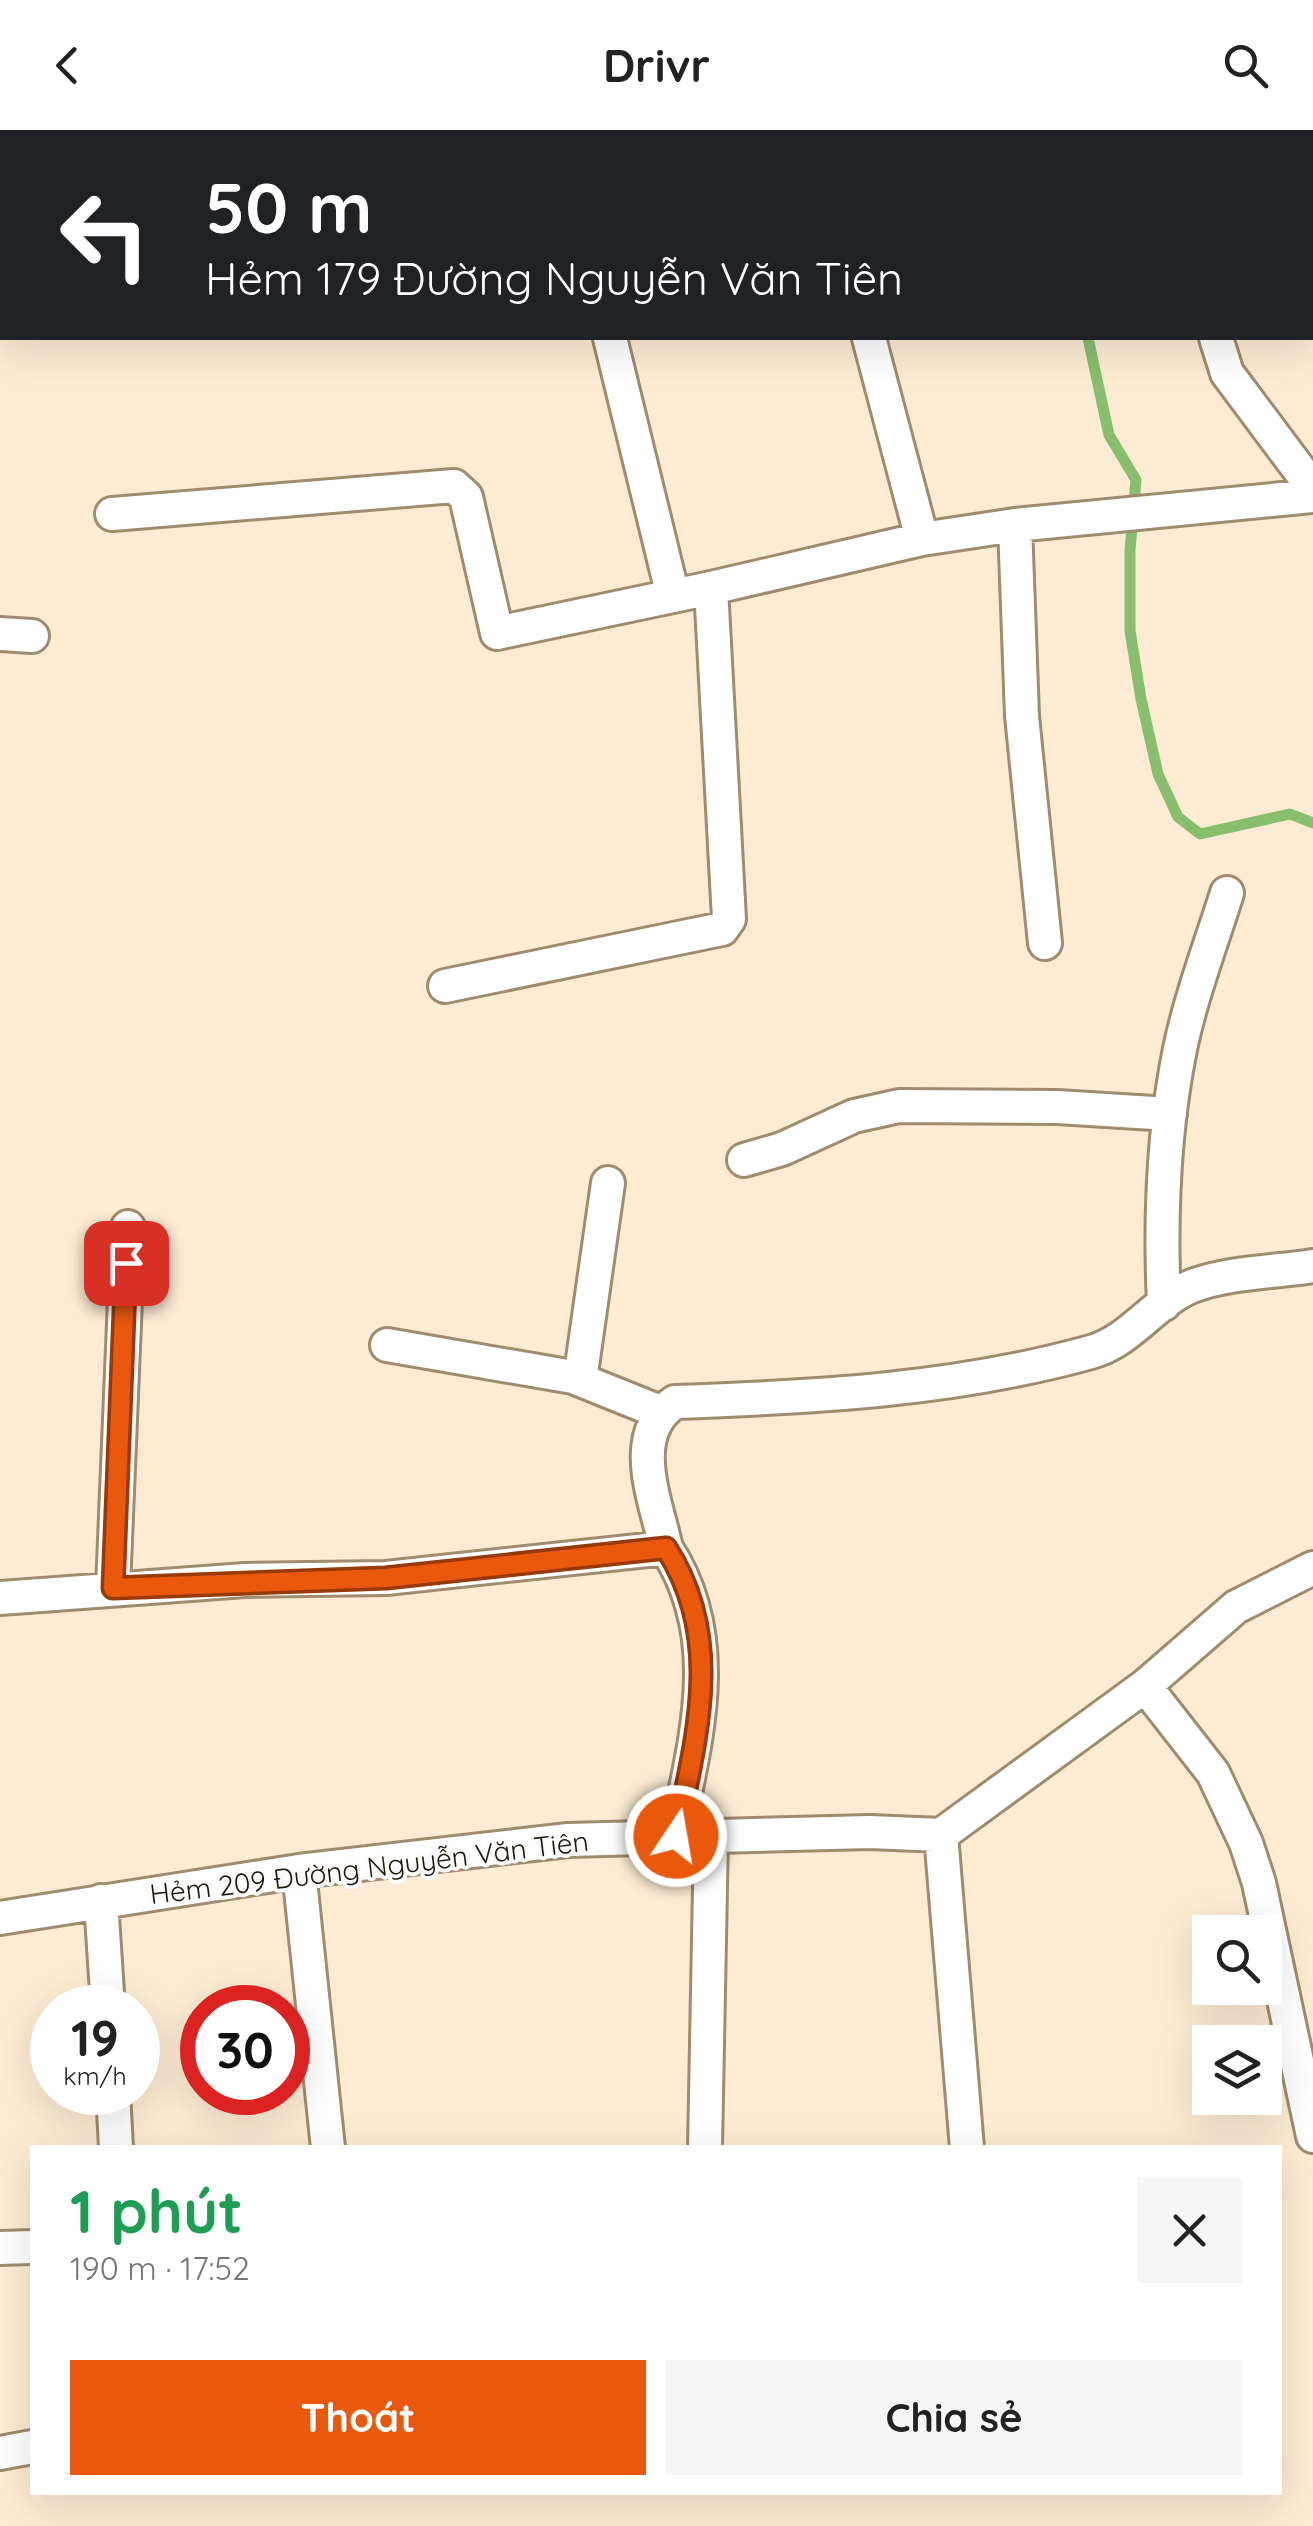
<!DOCTYPE html>
<html lang="vi">
<meta charset="utf-8">
<style>
:root{--surface:#fff;--page:#f6f6f6;--text:#222;--muted:#767676;--accent:#ea580c}
body{margin:0;font-family:Quicksand,sans-serif;background:var(--page);color:var(--text);height:100vh;display:flex;flex-direction:column;font-size:38px;white-space:nowrap}
*{box-sizing:border-box;margin:0}
p{font-size:32px;color:var(--muted)}
.icon{flex:none;width:55px;height:55px;fill:none;stroke:currentColor;stroke-width:2;stroke-linecap:round;stroke-linejoin:round}
.map{position:relative;flex:1;overflow:hidden}
.drawer{position:absolute;left:30px;top:2015px;width:1252px;height:350px;display:flex;flex-direction:column;background:var(--surface);border-radius:0px;box-shadow:0 10px 40px #0002}
.drawer>*{flex:none}
.guide{position:absolute;left:0px;top:0px;width:1315px;height:210px;box-shadow:0 10px 40px #0002;background:#202124;color:#fff;overflow:hidden}
.buttons{position:absolute;left:1192px;top:1785px;display:grid;gap:20px}
.buttons a{display:grid;place-items:center;width:90px;height:90px;border-radius:0px;background:var(--surface);box-shadow:0 10px 40px #0002;font-size:50px}
.speed{position:absolute;left:30px;top:1855px;display:flex;gap:20px;font-size:50px;font-weight:700;text-align:center}
.speed>*{display:grid;place-content:center;width:130px;height:130px;border-radius:50%;background:var(--surface);box-shadow:0 10px 40px #0002;line-height:1}
.speed small{font-size:25px;font-weight:400}
.speed .limit{border:15px solid #d22;background:#fff;color:#111}
.pin{position:absolute;display:grid;place-items:center;width:85px;height:85px;color:#fff;margin:-42px;border-radius:20px;box-shadow:0 5px 15px #0006}
.me{position:absolute;width:110px;margin:-55px;rotate:12deg;stroke-linejoin:round;filter:drop-shadow(0 0 8px #0008)}
.turn{display:flex;align-items:center;gap:35px;height:210px;padding:0 40px;font-size:45px}
.turn .icon{width:130px;height:130px;stroke-width:2.5}
.turn b{display:block;font-size:70px;line-height:85px}
.round{display:grid;place-items:center;flex:none;width:105px;height:105px;border-radius:0px;background:var(--page)}
.overview{display:flex;align-items:center;justify-content:space-between;height:170px;padding:0 40px}
h1{font-size:60px;font-weight:700;line-height:75px;color:#1e9e55}
.action{display:flex;gap:20px;margin-top:auto;padding:20px 40px}
.action a{flex:1;height:115px;border-radius:0px;background:var(--accent);color:#fff;font-size:40px;font-weight:700;line-height:115px;text-align:center}
.action a+a{background:var(--page);color:var(--text)}
header{display:flex;justify-content:space-between;align-items:center;height:130px;padding:0 40px;background:var(--surface);font-size:45px;font-weight:700}
.map>svg:first-child{display:block}
.lines{fill:none;stroke-linecap:round;stroke-linejoin:round}
.stream{stroke:#87bf6f;stroke-width:11}
.street-casing{stroke:#9f8c6e;stroke-width:38}
.street{stroke:#fff;stroke-width:32}
.route-casing{stroke:#983908;stroke-width:25}
.route{stroke:#ea580c;stroke-width:18}
.labels{text-anchor:middle;dominant-baseline:central;stroke-width:8;stroke-linejoin:round;paint-order:stroke}
.street-label{font-size:28px;fill:#20180d;stroke:#fcfcfc}
</style>
<header><svg class="icon" aria-label="back" viewBox="0 0 24 24"><path d="M15 5l-7 7 7 7"/></svg>Drivr<svg class="icon" aria-label="search" viewBox="0 0 24 24"><circle cx="10" cy="10" r="6"/><path d="M15 15l6 6"/></svg></header>
<div class="map">
<svg width="1313" height="2396" viewBox="0 0 1313 2396">
<rect width="100%" height="100%" fill="#fdecd3"/>
<g class="lines">
<!-- stream -->
<path class="stream" d="M937 0 938 2
M1088 208 1109 305 1136 350 1130 420V501L1141 569 1158 644 1178 687 1200 704 1290 684 1313 693"/>
<defs>
<path id="street" d="M521 0V2
M807 0 808 2
M1175 0V2
M610 208 673 466
M869 208 922 409
M1216 208 1227 243 1313 358
M112 384 454 356 466 367 497 503 711 458 922 409 1015 395 1313 366
M1015 395 1022 586 1045 813
M0 504 32 506
M445 856 722 799 729 789 711 458
M744 1030 782 1019 854 986 899 976 1057 977 1170 984
M1164 1174C1160 1089 1163 1003 1180 919 1191 866 1211 814 1227 763
M387 1215 573 1247 660 1282
M580 1250 608 1053
M666 1418C725 1508 696 1608 676 1706
M113 1458 128 1097
M0 1468 245 1450 386 1448 666 1418C656 1371 626 1304 675 1272 816 1267 954 1260 1091 1222 1131 1211 1155 1171 1192 1156 1229 1142 1275 1142 1313 1136
M1145 1556 1213 1643 1246 1713 1259 1753 1313 2006
M941 1705 967 2018
M299 1741 328 2018
M101 1771 108 1878
M0 1788 299 1741 568 1710 870 1702 941 1705 1145 1556 1236 1477 1313 1438
M113 1962 116 2018
M705 2018 711 1705
M0 2118 32 2117
M0 2323 32 2317"/>
</defs>
<!-- street casing -->
<use href="#street" class="street-casing"/>
<!-- street -->
<use href="#street" class="street"/>
</g>
<g class="lines">
<defs>
<path id="route" d="M126 1133 113 1458 386 1448 666 1418C725 1509 696 1608 676 1706"/>
</defs>
<!-- route casing -->
<use href="#route" class="route-casing"/>
<!-- route -->
<use href="#route" class="route"/>
</g>
<g class="labels">
<!-- street labels -->
<g class="street-label">
<text transform="translate(369 1737) rotate(-7)">Hẻm 209 Đường Nguyễn Văn Tiên</text>
</g>
</g>
</svg>
<div class="buttons">
<a><svg class="icon" aria-label="search" viewBox="0 0 24 24"><circle cx="10" cy="10" r="6"/><path d="M15 15l6 6"/></svg></a>
<a><svg class="icon" aria-label="layers" viewBox="0 0 24 24"><path d="M12 4l9 5-9 5-9-5zM3 14l9 5 9-5"/></svg></a>
</div>
<div class="speed"><div>19<small>km/h</small></div><div class="limit">30</div></div>
<div class="pin" style="left:126px;top:1133px;background:#d93025"><svg class="icon" aria-label="arrive" viewBox="0 0 24 24"><path d="M6 21V4h12l-3 4 3 4H6"/></svg></div>
<svg class="me" style="left:676px;top:1706px" viewBox="-20 -20 40 40"><circle r="17" fill="#ea580c" stroke="#fff" stroke-width="3"/><path d="M0-11L8 9 0 5-8 9z" fill="#fff"/></svg>
<div class="guide">
<div class="turn"><svg class="icon" aria-label="left" viewBox="0 0 24 24"><path d="M17 20v-9H6M10 6l-5 5 5 5"/></svg><div><b>50 m</b>Hẻm 179 Đường Nguyễn Văn Tiên</div></div>
</div>
<section class="drawer">
<div class="overview"><div><h1>1 phút</h1><p>190 m · 17:52</p></div><a class="round"><svg class="icon" aria-label="close" viewBox="0 0 24 24"><path d="M6 6l12 12M18 6L6 18"/></svg></a></div>
<div class="action"><a>Thoát</a><a>Chia sẻ</a></div>
</section>
</div>
